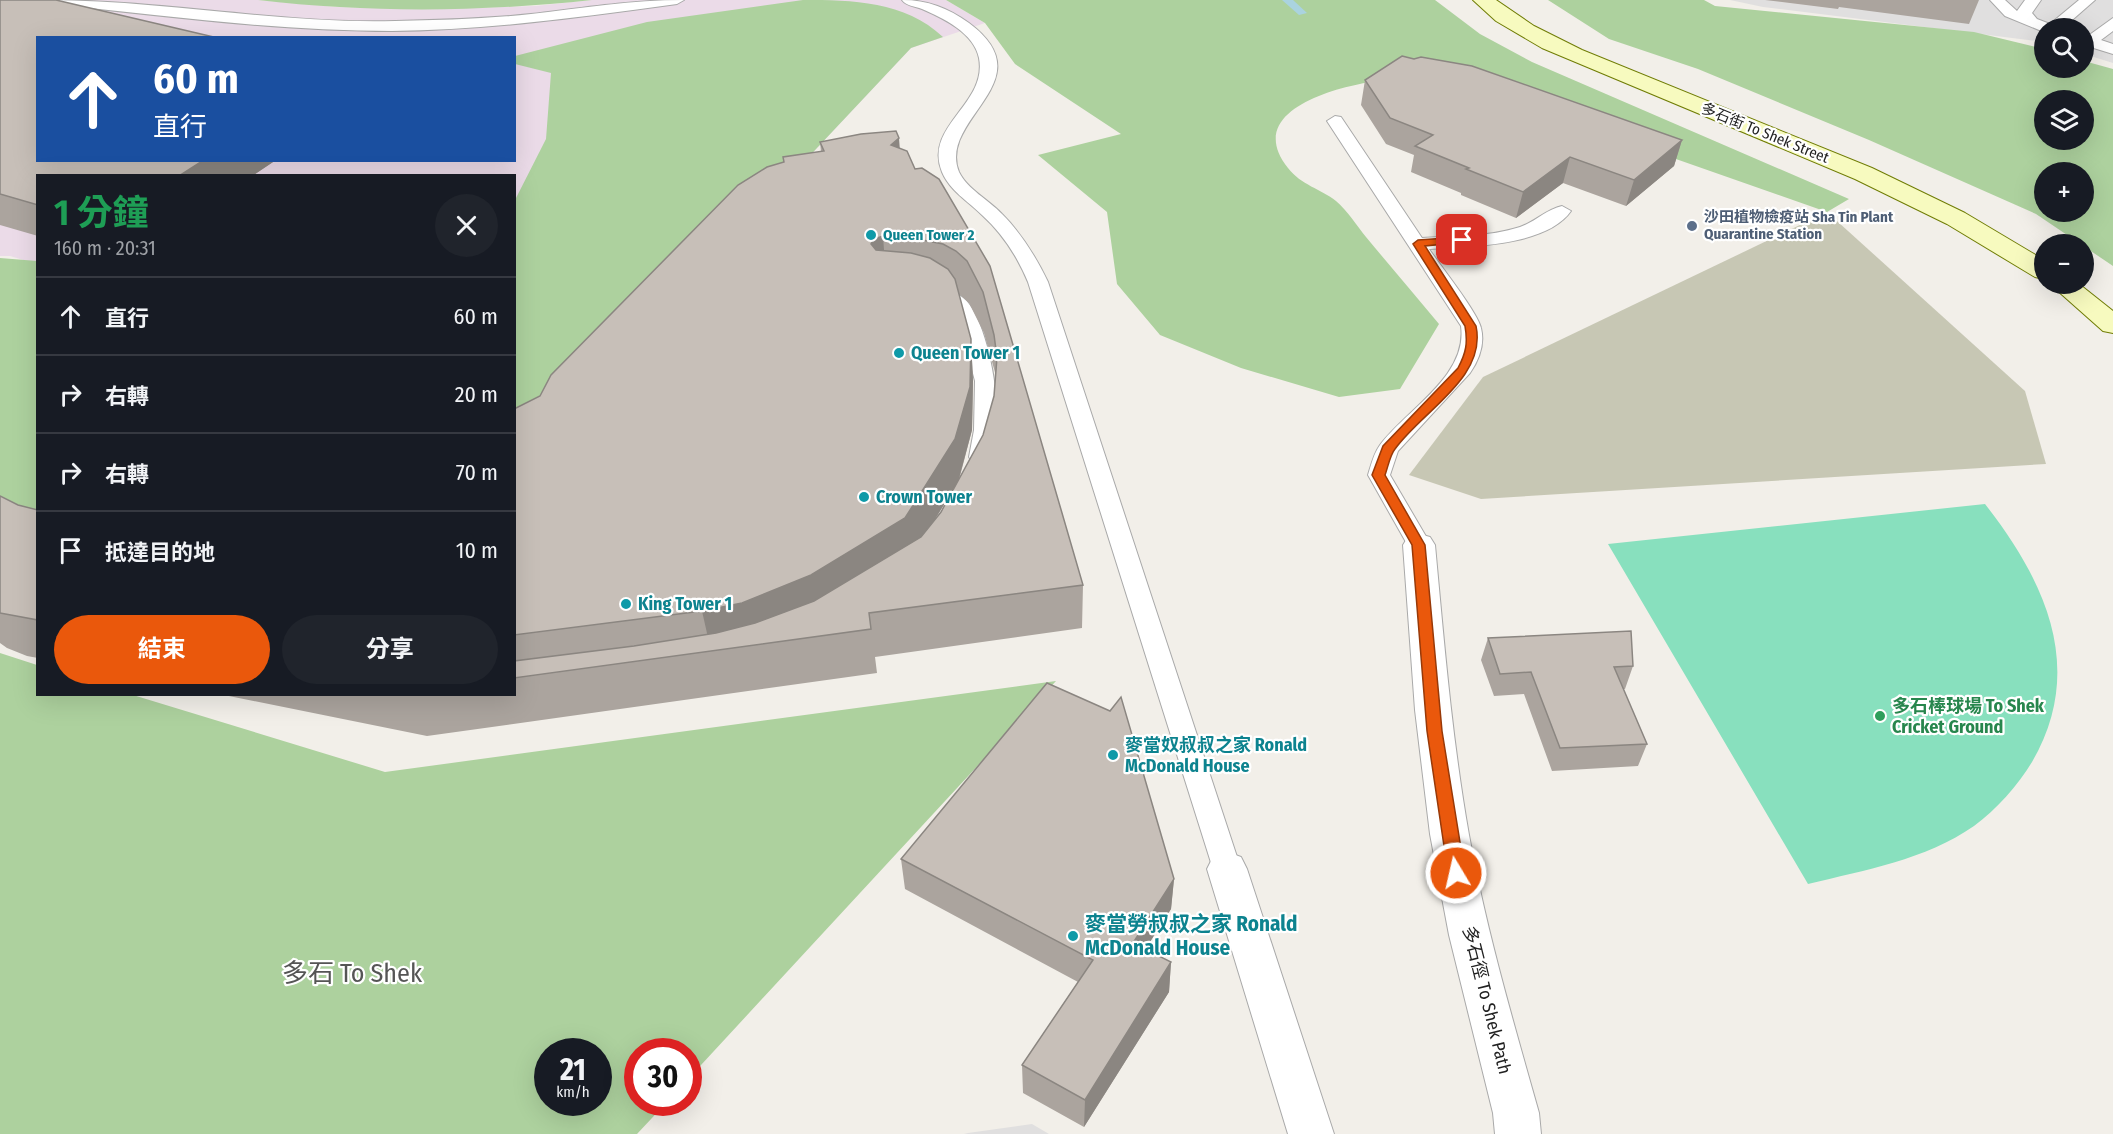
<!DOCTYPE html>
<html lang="zh-TW">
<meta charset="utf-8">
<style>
:root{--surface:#171b24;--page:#20242c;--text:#f1f3f6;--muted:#9ea1a6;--line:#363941;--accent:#ea580c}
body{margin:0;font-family:"Fira Sans Condensed","Noto Sans TC",sans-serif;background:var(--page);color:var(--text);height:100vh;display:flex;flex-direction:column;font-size:22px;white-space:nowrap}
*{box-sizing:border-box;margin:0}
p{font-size:20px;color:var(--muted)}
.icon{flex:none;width:33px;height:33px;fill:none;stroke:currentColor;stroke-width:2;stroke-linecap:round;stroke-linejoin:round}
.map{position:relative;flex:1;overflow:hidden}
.details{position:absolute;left:36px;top:174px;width:480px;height:522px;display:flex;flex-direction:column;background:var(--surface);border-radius:0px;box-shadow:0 6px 24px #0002}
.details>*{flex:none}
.hud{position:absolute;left:36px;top:36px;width:480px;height:126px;border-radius:0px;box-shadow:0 6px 24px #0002;background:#1a4fa0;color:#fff;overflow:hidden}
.fabs{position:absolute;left:2034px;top:18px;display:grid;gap:12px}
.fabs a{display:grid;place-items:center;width:60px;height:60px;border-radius:50%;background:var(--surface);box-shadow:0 6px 24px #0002;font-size:30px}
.speed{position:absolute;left:534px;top:1038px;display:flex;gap:12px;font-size:30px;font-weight:700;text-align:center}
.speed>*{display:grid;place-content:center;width:78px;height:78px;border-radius:50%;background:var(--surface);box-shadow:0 6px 24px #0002;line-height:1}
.speed small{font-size:15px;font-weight:400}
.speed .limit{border:9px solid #d22;background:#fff;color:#111}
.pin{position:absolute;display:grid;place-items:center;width:51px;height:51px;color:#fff;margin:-26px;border-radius:12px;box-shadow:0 3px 9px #0006}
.me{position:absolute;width:66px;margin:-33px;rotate:351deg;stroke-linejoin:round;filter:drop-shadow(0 0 4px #0008)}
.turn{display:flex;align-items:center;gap:21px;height:126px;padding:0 18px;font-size:27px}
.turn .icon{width:78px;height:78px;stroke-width:2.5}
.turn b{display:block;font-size:42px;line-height:51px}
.round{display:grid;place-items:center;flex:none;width:63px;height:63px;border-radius:32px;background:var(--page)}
.summary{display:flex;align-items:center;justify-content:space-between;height:102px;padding:0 18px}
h1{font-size:36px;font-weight:700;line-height:45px;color:#1e9e55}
.cta{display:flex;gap:12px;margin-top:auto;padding:12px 18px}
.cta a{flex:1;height:69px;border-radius:36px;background:var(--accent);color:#fff;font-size:24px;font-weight:700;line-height:69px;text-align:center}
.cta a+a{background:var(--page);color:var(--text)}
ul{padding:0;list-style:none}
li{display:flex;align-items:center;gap:18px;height:78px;padding:0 18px;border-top:2px solid var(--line)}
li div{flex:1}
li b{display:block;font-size:22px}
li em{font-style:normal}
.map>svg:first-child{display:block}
.residential{fill:#e0dfdf}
.industrial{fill:#ebdbe8;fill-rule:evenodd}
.construction{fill:#c7c7b4}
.forest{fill:#add19e;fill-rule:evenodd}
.pitch{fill:#88e0be}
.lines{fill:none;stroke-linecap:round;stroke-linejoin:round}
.stream{fill:#aad3df;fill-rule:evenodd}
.lane-casing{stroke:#a9a9a9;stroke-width:2}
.street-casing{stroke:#a9a9a9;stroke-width:2}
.secondary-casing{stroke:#707d05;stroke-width:2}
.lane{fill:#fff;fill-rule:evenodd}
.street{fill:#fff;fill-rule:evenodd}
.secondary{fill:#f7fabf;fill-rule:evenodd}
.wall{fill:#aba49e;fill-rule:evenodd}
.shaded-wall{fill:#8b8681}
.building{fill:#c7bfb8;stroke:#8b8681;stroke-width:1.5}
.route{fill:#ea580c;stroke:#983908;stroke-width:1.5}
.service-dot{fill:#5c6f8a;stroke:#fff;stroke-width:2}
.culture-dot{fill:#0f9aa8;stroke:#fff;stroke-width:2}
.leisure-dot{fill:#2e9e5b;stroke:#fff;stroke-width:2}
.labels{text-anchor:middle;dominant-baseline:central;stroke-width:4.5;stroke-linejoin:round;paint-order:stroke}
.far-street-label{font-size:15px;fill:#222;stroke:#fff}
.far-service-label{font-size:15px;font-weight:bold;fill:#4e5e75;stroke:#fff;text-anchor:start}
.far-culture-label{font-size:15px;font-weight:bold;fill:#0d838f;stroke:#fff;text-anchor:start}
.culture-label{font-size:18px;font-weight:bold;fill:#0d838f;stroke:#fff;text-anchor:start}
.leisure-label{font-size:18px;font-weight:bold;fill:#27864d;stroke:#fff;text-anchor:start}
.street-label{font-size:18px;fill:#222;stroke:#fff}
.near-culture-label{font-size:21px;font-weight:bold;fill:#0d838f;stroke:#fff;text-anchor:start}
.near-quarter-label{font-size:26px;fill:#555;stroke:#fff}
</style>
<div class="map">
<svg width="2113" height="1134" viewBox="0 0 2113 1134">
<rect width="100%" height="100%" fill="#f2efe9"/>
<!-- residential -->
<path class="residential" d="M1730 0H2113V63L2084 54V28H2044V42L1763 7Z
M1032 1124 1049 1134H964L968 1133Z"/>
<!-- industrial -->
<path class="industrial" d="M0 0H258L336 7 437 9 535 6 592 0H946L985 23 911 48 563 418 515 460 514 176H38L37 264 10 256H0ZM38 38H514V160H38Z"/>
<!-- construction -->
<path class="construction" d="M1827 212 2025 391 2046 464 1481 499 1409 475 1483 377Z"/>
<!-- forest -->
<path class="forest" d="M258 0H592C481 12 369 13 258 0Z
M803 0C852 0 905 1 943 37L911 48 563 418 515 460V200L546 139 551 73 515 64V56L647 22Z
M946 0H1435L1480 34 1532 62 1849 199 1827 212 1636 145 1385 80C1346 84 1240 108 1288 168 1301 185 1321 189 1336 201 1347 210 1357 226 1366 237 1390 266 1415 295 1439 324L1400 389 1339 397 1241 368 1160 335 1117 284 1107 212 1038 155 1121 134 1015 64 985 23Z
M1548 0H1704L1715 6 1974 32 2044 49V68H2084V61L2113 69V266L2036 214 1869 140 1698 69 1609 39ZM2084 100V140H2044V100ZM2084 172V212H2044V172Z
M0 258 37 261V544L0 543Z
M0 653 37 665 38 694 133 695 385 772 1056 681 689 1078 688 1052H638V1102L666 1103 637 1134H0ZM548 1052H598V1102H548Z"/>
<!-- pitch -->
<path class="pitch" d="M1985 504C2046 582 2086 669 2032 762 2018 785 1996 810 1974 826 1925 860 1865 870 1808 884L1608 544Z"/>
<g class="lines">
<!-- stream -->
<path class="stream" d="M1282 0H1293L1307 13 1299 15Z"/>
<defs>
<path id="lane" d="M46 0C162 0 278 24 395 21 440 20 486 19 531 14 582 8 632 0 684 0L677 4C583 17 488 30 392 31 279 31 166 16 53 4Z
M902 0C928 0 948 8 969 23 1047 81 937 118 959 172 967 189 989 200 1002 214 1021 233 1036 257 1048 282L1241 869 1237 878 1227 881 1217 878 1213 869 1028 282C1017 256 1003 234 982 215 968 201 950 191 942 172 923 126 988 104 979 58 974 33 943 18 922 9 915 6 906 6 902 0Z
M1990 0H2005L2017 11 2025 0H2041L2032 13 2037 19 2050 24 2079 0H2095L2063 28H2044V32L2005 16Z
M2113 18V31L2101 40 2113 44V54L2084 45V35L2088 36Z
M1335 116 1341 117 1422 238C1455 236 1489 237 1520 227 1535 222 1547 209 1562 206L1571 211C1546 247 1468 246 1429 249 1440 265 1478 313 1481 328 1485 344 1479 360 1470 373L1398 451 1390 475 1431 545 1427 551 1419 553 1411 551 1368 475C1371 465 1374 453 1380 445 1407 409 1468 376 1461 326L1327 121Z
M937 285C947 288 963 295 969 304 991 333 1008 430 988 462H972L969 457 974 430 975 381 959 320 952 309 927 291Z"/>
<path id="street" d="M1419 534 1430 537 1435 545C1444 642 1452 739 1469 835 1486 929 1513 1021 1539 1113L1541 1134H1495L1493 1113 1449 935 1430 834 1415 710 1403 545 1408 537Z
M1227 852 1241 857 1247 869 1334 1134H1288L1207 869 1213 857Z"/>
<path id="secondary" d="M1473 0H1496L1534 26 1582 50 1872 168 1965 213 2044 260V279L2035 277 1947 224 1855 179 1542 48 1496 21Z
M2050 284H2079L2113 311V333L2103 331Z"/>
</defs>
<!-- lane casing -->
<use href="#lane" class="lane-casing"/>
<!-- street casing -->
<use href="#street" class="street-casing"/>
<!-- secondary casing -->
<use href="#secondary" class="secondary-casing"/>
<!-- lane -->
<use href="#lane" class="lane"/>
<!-- street -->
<use href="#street" class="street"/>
<!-- secondary -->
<use href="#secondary" class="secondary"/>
</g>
<!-- wall -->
<path class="wall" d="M0 0 38 160H276L252 176H38V236L0 225Z
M1765 0H1979L1969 24 1839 7 1838 9Z
M1365 80 1682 140 1674 166 1626 206 1563 183 1516 218 1461 195V193L1411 172 1414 155 1386 144 1361 105Z
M820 142 900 149 990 266 1083 585 1082 628 875 657 877 673 427 736 219 694H514V409L540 396 783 163V157L821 152ZM958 293 969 303 984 333 996 376 994 396 983 435 959 480 972 430 973 381 971 339ZM952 492 941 512 935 519Z
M0 496 18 505 38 510V658L27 656 7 648 0 643Z
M1488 638 1633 666 1625 689H1623L1647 744 1638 766 1552 771 1524 694 1494 696 1481 660Z
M901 859 1174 879 1171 909 1145 949 1171 962 1169 992 1084 1127 1023 1093 1022 1065 1078 982 905 889Z"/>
<!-- shaded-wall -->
<path class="shaded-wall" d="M899 138 902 178 891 145Z
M1682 140 1674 166 1626 206 1634 180Z
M1570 157 1563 183 1516 218 1523 192Z
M204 160H276L252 176H179Z
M883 236 886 277 871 244 874 239Z
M971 339 973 381 972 430 958 482 909 561 711 651 702 611Z
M1174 879 1171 909 1131 972 1133 943Z
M1171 962 1169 992 1084 1127 1085 1100Z"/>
<!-- building -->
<path class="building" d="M0 0H56L218 38H38V160H204L179 176H38V205L0 194Z
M1402 56 1414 59 1421 57 1472 66 1682 140 1634 180 1570 157 1523 192 1466 169 1469 168 1415 146 1433 135 1390 118 1365 80Z
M896 131 899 138 891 145 907 151 915 169 922 168 939 179 990 266 1083 585 869 613 871 629 514 678V661L634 646 716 633 755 623 814 601 921 537 941 512 983 435 994 396 997 357 994 335 983 292 967 261 956 251 943 244 907 237 883 236 874 239 871 244 876 250 911 253 930 258 948 269 955 279 971 339 970 387 955 439 905 518 811 575 742 603 702 611 514 635V409L540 396 551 375 738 185 767 167 784 162 783 157 824 151 820 142 861 134Z
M0 496 18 505 38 510V620L0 613Z
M1631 631 1633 666 1614 667 1647 744 1560 748 1531 672 1500 674 1488 638Z
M1047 683 1110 711 1121 697 1174 879 1133 943 1171 962 1085 1100 1022 1065 1093 960 901 859Z"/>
<!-- route -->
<path class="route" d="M1462 237 1466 238V242L1425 246 1476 326C1487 378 1422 411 1395 449 1390 455 1388 467 1385 475L1425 545 1442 731 1465 873 1462 878H1451L1448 873 1427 731 1412 545 1372 475 1383 446 1458 368C1466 353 1468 343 1465 326L1413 244 1418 240Z"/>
<!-- markers -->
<circle class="service-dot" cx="1692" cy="226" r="6"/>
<g class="culture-dot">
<circle cx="871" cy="235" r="6"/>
<circle cx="899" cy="353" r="6"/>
<circle cx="864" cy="497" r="6"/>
<circle cx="626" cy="604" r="6"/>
<circle cx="1113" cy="755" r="6"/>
<circle cx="1073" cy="936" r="6"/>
</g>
<circle class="leisure-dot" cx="1880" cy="716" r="6"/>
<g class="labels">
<!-- far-street labels -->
<g class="far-street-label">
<text transform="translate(1765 133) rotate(22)">多石街 To Shek Street</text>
</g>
<!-- far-service labels -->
<g class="far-service-label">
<text x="1704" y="217">沙田植物檢疫站 Sha Tin Plant<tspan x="1704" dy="17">Quarantine Station</tspan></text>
</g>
<!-- far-culture labels -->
<g class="far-culture-label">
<text x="883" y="235">Queen Tower 2</text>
</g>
<!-- culture labels -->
<g class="culture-label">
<text x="911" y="353">Queen Tower 1</text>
<text x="876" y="497">Crown Tower</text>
<text x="638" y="604">King Tower 1</text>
<text x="1125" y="745">麥當奴叔叔之家 Ronald<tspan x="1125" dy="21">McDonald House</tspan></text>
</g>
<!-- leisure labels -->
<g class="leisure-label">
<text x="1892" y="706">多石棒球場 To Shek<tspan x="1892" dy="21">Cricket Ground</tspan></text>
</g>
<!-- street labels -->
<g class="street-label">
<text transform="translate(1487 1000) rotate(76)">多石徑 To Shek Path</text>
</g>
<!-- near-culture labels -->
<g class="near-culture-label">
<text x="1085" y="924">麥當勞叔叔之家 Ronald<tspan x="1085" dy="24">McDonald House</tspan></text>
</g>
<!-- near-quarter labels -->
<g class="near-quarter-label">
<text x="352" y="973">多石 To Shek</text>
</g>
</g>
</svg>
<div class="fabs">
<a><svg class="icon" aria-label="search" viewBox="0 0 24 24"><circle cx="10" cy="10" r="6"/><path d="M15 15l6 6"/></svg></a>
<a><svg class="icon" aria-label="layers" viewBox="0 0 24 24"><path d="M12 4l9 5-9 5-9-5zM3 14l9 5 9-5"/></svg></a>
<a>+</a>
<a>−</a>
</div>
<div class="speed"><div>21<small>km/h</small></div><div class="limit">30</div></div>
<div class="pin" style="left:1462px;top:240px;background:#d93025"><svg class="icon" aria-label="arrive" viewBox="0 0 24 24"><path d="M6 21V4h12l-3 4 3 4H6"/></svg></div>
<svg class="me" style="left:1456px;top:873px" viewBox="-20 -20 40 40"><circle r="17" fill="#ea580c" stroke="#fff" stroke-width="3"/><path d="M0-11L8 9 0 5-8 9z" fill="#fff"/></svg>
<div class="hud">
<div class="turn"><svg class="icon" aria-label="ahead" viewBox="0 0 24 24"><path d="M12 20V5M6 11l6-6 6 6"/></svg><div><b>60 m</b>直行</div></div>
</div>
<section class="details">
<div class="summary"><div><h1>1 分鐘</h1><p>160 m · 20:31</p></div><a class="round"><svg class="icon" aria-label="close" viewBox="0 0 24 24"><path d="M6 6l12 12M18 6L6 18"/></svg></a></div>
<ul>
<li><svg class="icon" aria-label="ahead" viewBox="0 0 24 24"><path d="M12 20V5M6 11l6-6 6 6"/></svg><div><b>直行</b></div><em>60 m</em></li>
<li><svg class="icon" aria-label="right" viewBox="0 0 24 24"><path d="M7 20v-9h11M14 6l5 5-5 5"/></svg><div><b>右轉</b></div><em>20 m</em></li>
<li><svg class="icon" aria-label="right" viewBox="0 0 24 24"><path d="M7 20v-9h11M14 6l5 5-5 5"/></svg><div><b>右轉</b></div><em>70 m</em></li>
<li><svg class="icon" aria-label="arrive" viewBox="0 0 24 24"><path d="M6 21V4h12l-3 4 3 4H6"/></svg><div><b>抵達目的地</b></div><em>10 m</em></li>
</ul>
<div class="cta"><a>結束</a><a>分享</a></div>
</section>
</div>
